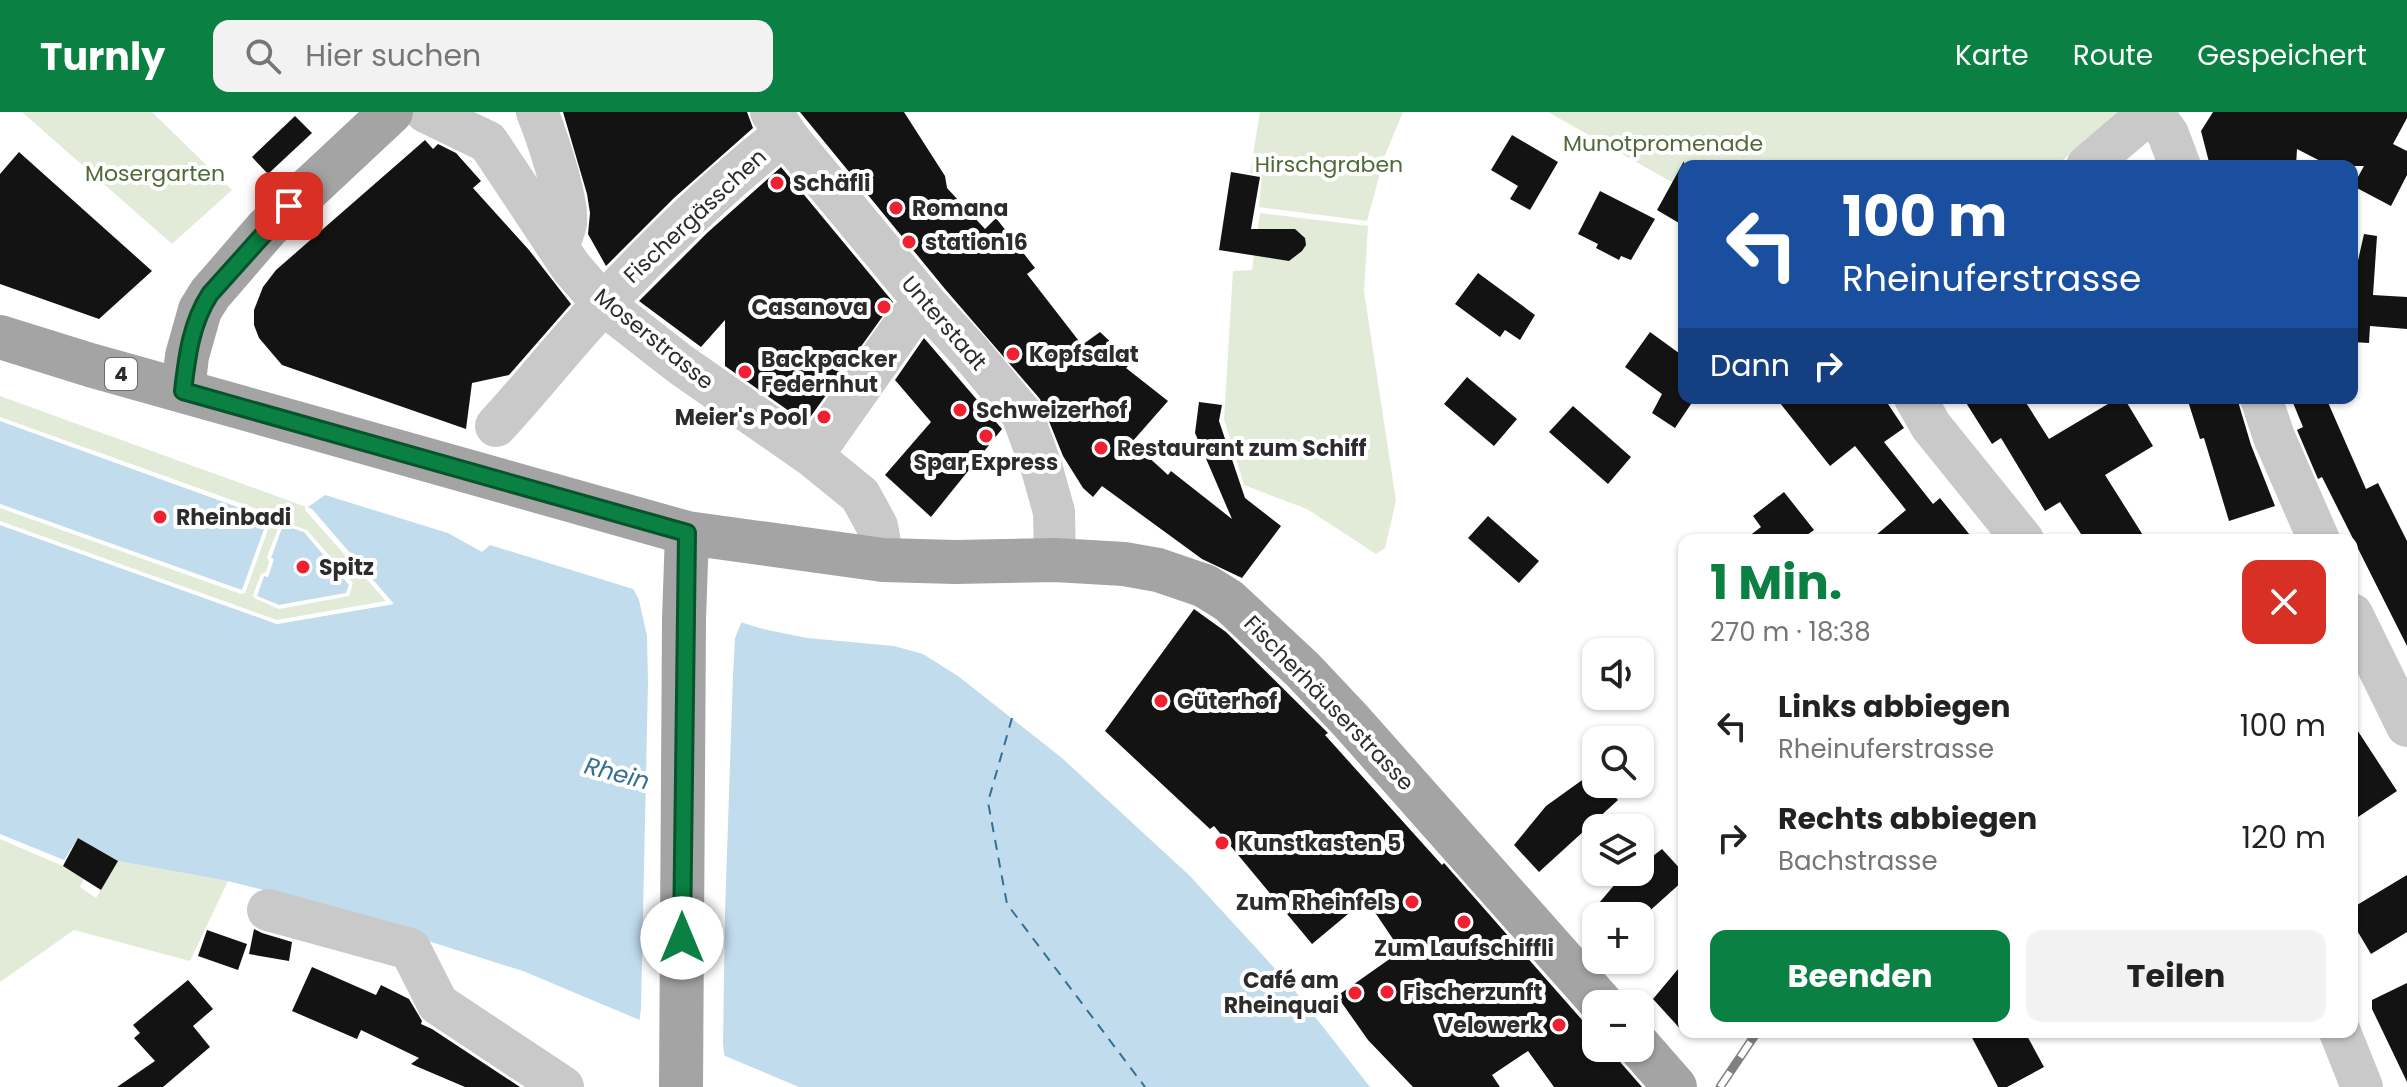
<!DOCTYPE html>
<html lang="de">
<meta charset="utf-8">
<style>
:root{--surface:#fff;--page:#f2f2f2;--text:#222;--muted:#767676;--accent:#0b8043}
body{margin:0;font-family:Poppins,sans-serif;background:var(--page);color:var(--text);height:100vh;display:flex;flex-direction:column;font-size:30px;white-space:nowrap}
*{box-sizing:border-box;margin:0}
p{font-size:26px;color:var(--muted)}
.icon{flex:none;width:44px;height:44px;fill:none;stroke:currentColor;stroke-width:2;stroke-linecap:round;stroke-linejoin:round}
.map{position:relative;flex:1;overflow:hidden}
.sheet{position:absolute;left:1678px;top:422px;width:680px;height:504px;display:flex;flex-direction:column;background:var(--surface);border-radius:16px;box-shadow:0 2px 6px #0004}
.sheet>*{flex:none}
.guide{position:absolute;left:1678px;top:48px;width:680px;height:244px;border-radius:16px;box-shadow:0 2px 6px #0004;background:#1a4fa0;color:#fff;overflow:hidden}
.tools{position:absolute;left:1582px;top:526px;display:grid;gap:16px}
.tools a{display:grid;place-items:center;width:72px;height:72px;border-radius:16px;background:var(--surface);box-shadow:0 2px 6px #0004;font-size:40px}
.pin{position:absolute;display:grid;place-items:center;width:68px;height:68px;color:#fff;margin:-34px;border-radius:16px;box-shadow:0 4px 12px #0006}
.me{position:absolute;width:88px;margin:-44px;rotate:0deg;stroke-linejoin:round;filter:drop-shadow(0 0 6px #0008)}
.turn{display:flex;align-items:center;gap:28px;height:168px;padding:0 32px;font-size:36px}
.turn .icon{width:104px;height:104px;stroke-width:2.5}
.turn b{display:block;font-size:56px;line-height:68px}
.then{display:flex;align-items:center;height:76px;padding:0 32px;background:#0003;gap:16px;font-size:30px}
.round{display:grid;place-items:center;flex:none;width:84px;height:84px;border-radius:16px;background:var(--page)}
.overview{display:flex;align-items:center;justify-content:space-between;height:136px;padding:0 32px}
h1{font-size:48px;font-weight:700;line-height:60px;color:var(--accent)}
.button{display:flex;gap:16px;margin-top:auto;padding:16px 32px}
.button a{flex:1;height:92px;border-radius:16px;background:var(--accent);color:#fff;font-size:32px;font-weight:700;line-height:92px;text-align:center}
.button a+a{background:var(--page);color:var(--text)}
ul{padding:0;list-style:none}
li{display:flex;align-items:center;gap:24px;height:112px;padding:0 32px}
li div{flex:1}
li b{display:block;font-size:30px}
li em{font-style:normal}
header{display:flex;align-items:center;gap:48px;box-sizing:border-box;height:112px;padding:0 40px;background:var(--accent);color:#fff}
header strong{font-size:38px}
nav{display:flex;gap:44px;margin-inline-start:auto;font-size:28px}
.search{width:560px;height:72px;background:var(--page);display:flex;align-items:center;gap:20px;box-sizing:border-box;padding:0 28px;border-radius:16px;color:var(--muted);font-size:30px}
.map>svg:first-child{display:block}
.green{fill:#e2ebd7}
.water{fill:#c1dced}
.pier{fill:#fff;fill-rule:evenodd}
.lines{fill:none;stroke-linecap:round;stroke-linejoin:round}
.ferry{stroke:#356f92;stroke-width:2;stroke-dasharray:10 8;stroke-linecap:butt}
.building{fill:#131313}
.minor{stroke:#c9c9c9;stroke-width:42}
.major{stroke:#a4a4a4;stroke-width:44}
.rail-casing{stroke:#818181;stroke-width:9}
.rail{stroke:#fff;stroke-width:6;stroke-dasharray:18;stroke-linecap:butt}
.route-casing{stroke:#07532c;stroke-width:20}
.route{stroke:#0b8043;stroke-width:14}
.poi-dot{fill:#f02030;stroke:#fff;stroke-width:3}
.labels{text-anchor:middle;dominant-baseline:central;stroke-width:8;stroke-linejoin:round;paint-order:stroke}
.shield{fill:#fff;stroke:#6b6b6b;stroke-width:2}
.shield-label{font-size:20px;font-weight:bold;fill:#2c2c2c}
.park-label{font-size:22px;fill:#4f6937;stroke:#fff}
.poi-label{font-size:22px;font-weight:bold;fill:#2c2c2c;stroke:#fff;text-anchor:start}
.street-label{font-size:22px;fill:#2c2c2c;stroke:#fff}
.water-label{font-size:24px;font-style:italic;fill:#356f92;stroke:#fff}
</style>
<header>
<strong>Turnly</strong>
<div class="search"><svg class="icon" aria-label="search" viewBox="0 0 24 24"><circle cx="10" cy="10" r="6"/><path d="M15 15l6 6"/></svg>Hier suchen</div>
<nav><a>Karte</a><a>Route</a><a>Gespeichert</a></nav>
</header>
<div class="map">
<svg width="2407" height="975" viewBox="0 0 2407 975">
<rect width="100%" height="100%" fill="#fff"/>
<!-- green -->
<path class="green" d="M22 0H152L232 78 172 132Z
M1260 0H1403L1385 43 1367 109 1259 95 1262 63 1250 61Z
M1548 0H2119L2056 54H1684V77Z
M1260 101 1368 114 1364 179 1396 389 1385 436 1376 442 1307 397 1244 373 1224 307 1233 159 1252 158Z
M0 284 312 397 394 492 277 512 0 413Z
M0 727 63 754 84 767 80 775 96 786 118 749 228 769 190 849 74 818 0 870Z"/>
<!-- water -->
<path class="water" d="M0 309 268 406 242 479 0 392Z
M325 383 448 421 482 440 490 433 763 517 807 526 894 534 923 542 958 564 1062 646 1190 764 1291 874 1370 975H799L523 859 283 783 228 769 118 749 78 726 64 748 0 722V413L277 512 393 492 308 395Z
M283 413 304 420 349 473 346 481 279 493 257 484 264 464 268 465 271 446Z"/>
<!-- pier -->
<path class="pier" d="M0 305 271 402 272 407 245 481 241 482 0 396V392L242 478 268 406 0 309Z
M305 394 312 397 394 492 277 512 0 413V409L277 508 386 489 305 398Z
M281 409 307 418 353 471 349 484 279 497 254 486 253 483 261 462 266 460 269 450 267 445ZM283 413 304 420 349 473 346 481 279 493 257 484 264 464 268 465 274 447 271 446Z
M631 472 743 506 735 526 733 563 725 800 723 932 725 948 639 912 641 897 648 570 647 524 639 488Z"/>
<g class="lines">
<!-- ferry -->
<path class="ferry" d="M1012 606 988 690 1007 792 1145 975"/>
</g>
<!-- building -->
<path class="building" d="M563 0H747L753 16 674 86 606 154 588 122 590 101 587 82Z
M800 0H904L945 64 947 76 985 117 996 106 1035 156 1027 162 1082 233 1100 220 1132 250 1126 256 1168 289 1132 330 1168 363 1171 359 1232 407 1195 321 1199 290 1222 293 1219 309 1245 386 1281 414 1242 466 1202 447 1102 374 1093 385 1083 376 1063 344 1040 287 945 177Z
M2213 0H2407V6L2393 32 2407 39V63L2391 94 2353 74 2364 54H2330L2297 37 2296 54H2210L2201 19Z
M295 4 312 21 268 62 252 45Z
M1512 23 1558 50 1530 98 1510 87 1518 74 1491 58Z
M425 28 433 37 438 32 456 41 481 69 473 76 529 138 571 192 509 263 472 271 466 317 282 253 259 226 254 213V198L263 175 276 158Z
M19 40 152 159 99 207 0 172V62Z
M1684 49V114L1657 98Z
M781 55 893 190 806 311 725 254V208L701 235 639 189 707 121Z
M1231 60 1260 65 1251 117H1295L1305 126 1306 133 1302 139 1289 149 1219 138Z
M1600 79 1655 107 1631 148 1621 144 1619 148 1596 136 1598 132 1578 122Z
M2364 122 2377 124 2373 183 2407 185V217L2370 214 2369 231 2352 230V175Z
M1478 161 1535 203 1520 228 1505 218 1500 225 1455 192Z
M1650 220 1683 244 1684 242V286H1695L1675 316 1652 301 1662 282 1625 255Z
M924 226 1002 317 931 405 885 363 931 310 895 268Z
M1467 265 1517 307 1494 334 1444 292Z
M1776 286H1884L1904 316 1884 330 1933 392 1940 386 1974 428H1870L1906 398 1855 334 1830 354Z
M1963 286H2023L2049 327 2118 286H2124L2153 334 2105 363 2146 428H2085L2060 390 2045 399 2001 326 1992 332Z
M2187 286H2237L2251 333 2275 394 2229 409 2204 326 2200 327Z
M2291 286H2326L2366 377 2378 371 2407 429V534L2322 365 2318 367 2297 318 2303 315Z
M1573 294 1631 345 1608 372 1549 320Z
M1784 380 1814 418 1800 428H1744L1761 415 1753 404Z
M1488 404 1539 449 1519 471 1468 426Z
M1194 497 1226 520 1328 621 1325 623 1442 753 1444 751 1583 909 1596 916V936H1615L1621 951 1642 975H1554L1528 939 1492 963 1500 975H1413L1368 928 1337 884 1401 839 1366 787 1312 832 1214 714 1210 717 1105 619Z
M2352 610 2397 679 2352 709Z
M1592 661 1596 665V672H1603L1618 688 1539 760 1514 733 1546 694Z
M78 726 118 749 101 778 63 754Z
M1662 737 1684 761V768L1644 804H1588L1616 771 1631 760H1640V754Z
M2407 763V820L2371 842 2352 810V796Z
M254 817 262 821 292 830 289 849 249 842Z
M207 818 247 832 238 858 198 844Z
M1684 850V921L1653 887Z
M312 855 376 883 381 873 409 887 422 909 421 912 432 917 520 975H465L411 952 419 946 361 918 357 927 292 899Z
M188 868 213 897 193 914 210 935 163 975H117L155 949 134 926 140 921 133 913Z
M2407 871V970L2372 897V888Z
M1969 920H2025L2044 955 2007 975H1998Z"/>
<g class="lines">
<!-- minor -->
<path class="minor" d="M426 0 488 30 571 155 603 192 680 252 812 344 860 383 877 414 883 448
M537 0C546 22 569 89 566 111 565 119 560 128 558 135
M771 0 790 28 927 193 970 240 1022 302 1042 357 1054 400 1055 448
M2152 0 2168 22 2180 54
M2087 54 2150 0
M1915 286 1931 314 2023 428
M2261 286 2274 325 2319 428
M496 314C533 274 567 230 605 190 660 131 718 74 782 24L790 28
M812 344 907 209 927 193
M2352 502 2407 614
M268 798 410 837 438 892 563 975
M2340 920 2362 975"/>
<!-- major -->
<path class="major" d="M0 225 90 253 687 421 883 448 955 450 1055 448 1124 452 1158 458 1205 474 1229 489 1303 558 1351 609 1602 892
M183 279 187 244 200 198 210 182 267 116 391 0
M1640 935 1675 975
M681 975 684 507 687 421"/>
<defs>
<path id="rail" d="M1720 975 1757 920"/>
</defs>
<!-- rail casing -->
<use href="#rail" class="rail-casing"/>
<!-- rail -->
<use href="#rail" class="rail"/>
</g>
<g class="lines">
<defs>
<path id="route" d="M289 94 210 182C191 211 187 245 183 279L687 421 682 826"/>
</defs>
<!-- route casing -->
<use href="#route" class="route-casing"/>
<!-- route -->
<use href="#route" class="route"/>
</g>
<!-- markers -->
<g class="poi-dot">
<circle cx="777" cy="71" r="8"/>
<circle cx="896" cy="96" r="8"/>
<circle cx="909" cy="130" r="8"/>
<circle cx="884" cy="195" r="8"/>
<circle cx="1013" cy="242" r="8"/>
<circle cx="745" cy="260" r="8"/>
<circle cx="960" cy="298" r="8"/>
<circle cx="824" cy="305" r="8"/>
<circle cx="986" cy="324" r="8"/>
<circle cx="1101" cy="336" r="8"/>
<circle cx="160" cy="405" r="8"/>
<circle cx="303" cy="455" r="8"/>
<circle cx="1161" cy="589" r="8"/>
<circle cx="1222" cy="731" r="8"/>
<circle cx="1412" cy="790" r="8"/>
<circle cx="1464" cy="810" r="8"/>
<circle cx="1387" cy="880" r="8"/>
<circle cx="1355" cy="881" r="8"/>
<circle cx="1559" cy="913" r="8"/>
</g>
<g class="labels">
<!-- shield labels -->
<rect class="shield" x="105" y="246" width="32" height="32" rx="6"/>
<g class="shield-label">
<text x="121" y="262">4</text>
</g>
<!-- park labels -->
<g class="park-label">
<text x="1663" y="31">Munotpromenade</text>
<text x="1329" y="52">Hirschgraben</text>
<text x="155" y="61">Mosergarten</text>
</g>
<!-- poi labels -->
<g class="poi-label">
<text x="793" y="71">Schäfli</text>
<text x="912" y="96">Romana</text>
<text x="925" y="130">station16</text>
<text x="868" y="195" text-anchor="end">Casanova</text>
<text x="1029" y="242">Kopfsalat</text>
<text x="761" y="247">Backpacker<tspan x="761" dy="25">Federnhut</tspan></text>
<text x="976" y="298">Schweizerhof</text>
<text x="808" y="305" text-anchor="end">Meier's Pool</text>
<text x="1117" y="336">Restaurant zum Schiff</text>
<text x="986" y="350" text-anchor="middle">Spar Express</text>
<text x="176" y="405">Rheinbadi</text>
<text x="319" y="455">Spitz</text>
<text x="1177" y="589">Güterhof</text>
<text x="1238" y="731">Kunstkasten 5</text>
<text x="1396" y="790" text-anchor="end">Zum Rheinfels</text>
<text x="1464" y="836" text-anchor="middle">Zum Laufschiffli</text>
<text x="1339" y="868" text-anchor="end">Café am<tspan x="1339" dy="25">Rheinquai</tspan></text>
<text x="1403" y="880">Fischerzunft</text>
<text x="1543" y="913" text-anchor="end">Velowerk</text>
</g>
<!-- street labels -->
<g class="street-label">
<text transform="translate(695 104) rotate(-43)">Fischergässchen</text>
<text transform="translate(944 211) rotate(49)">Unterstadt</text>
<text transform="translate(654 227) rotate(39)">Moserstrasse</text>
<text transform="translate(1329 591) rotate(46)">Fischerhäuserstrasse</text>
</g>
<!-- water labels -->
<g class="water-label">
<text transform="translate(617 661) rotate(15)">Rhein</text>
</g>
</g>
</svg>
<div class="tools">
<a><svg class="icon" aria-label="sound" viewBox="0 0 24 24"><path d="M4 9h4l5-4v14l-5-4H4zM17 9q2 3 0 6"/></svg></a>
<a><svg class="icon" aria-label="search" viewBox="0 0 24 24"><circle cx="10" cy="10" r="6"/><path d="M15 15l6 6"/></svg></a>
<a><svg class="icon" aria-label="layers" viewBox="0 0 24 24"><path d="M12 4l9 5-9 5-9-5zM3 14l9 5 9-5"/></svg></a>
<a>+</a>
<a>−</a>
</div>
<div class="pin" style="left:289px;top:94px;background:#d93025"><svg class="icon" aria-label="arrive" viewBox="0 0 24 24"><path d="M6 21V4h12l-3 4 3 4H6"/></svg></div>
<svg class="me" style="left:682px;top:826px" viewBox="-20 -20 40 40"><circle r="19" fill="#fff"/><path d="M0-13L10 11 0 6-10 11z" fill="#0b8043"/></svg>
<div class="guide">
<div class="turn"><svg class="icon" aria-label="left" viewBox="0 0 24 24"><path d="M17 20v-9H6M10 6l-5 5 5 5"/></svg><div><b>100 m</b>Rheinuferstrasse</div></div>
<div class="then">Dann<svg class="icon" aria-label="right" viewBox="0 0 24 24"><path d="M7 20v-9h11M14 6l5 5-5 5"/></svg></div>
</div>
<section class="sheet">
<div class="overview"><div><h1>1 Min.</h1><p>270 m · 18:38</p></div><a class="round" style="background:#d93025;color:#fff"><svg class="icon" aria-label="close" viewBox="0 0 24 24"><path d="M6 6l12 12M18 6L6 18"/></svg></a></div>
<ul>
<li><svg class="icon" aria-label="left" viewBox="0 0 24 24"><path d="M17 20v-9H6M10 6l-5 5 5 5"/></svg><div><b>Links abbiegen</b><p>Rheinuferstrasse</p></div><em>100 m</em></li>
<li><svg class="icon" aria-label="right" viewBox="0 0 24 24"><path d="M7 20v-9h11M14 6l5 5-5 5"/></svg><div><b>Rechts abbiegen</b><p>Bachstrasse</p></div><em>120 m</em></li>
</ul>
<div class="button"><a>Beenden</a><a>Teilen</a></div>
</section>
</div>
